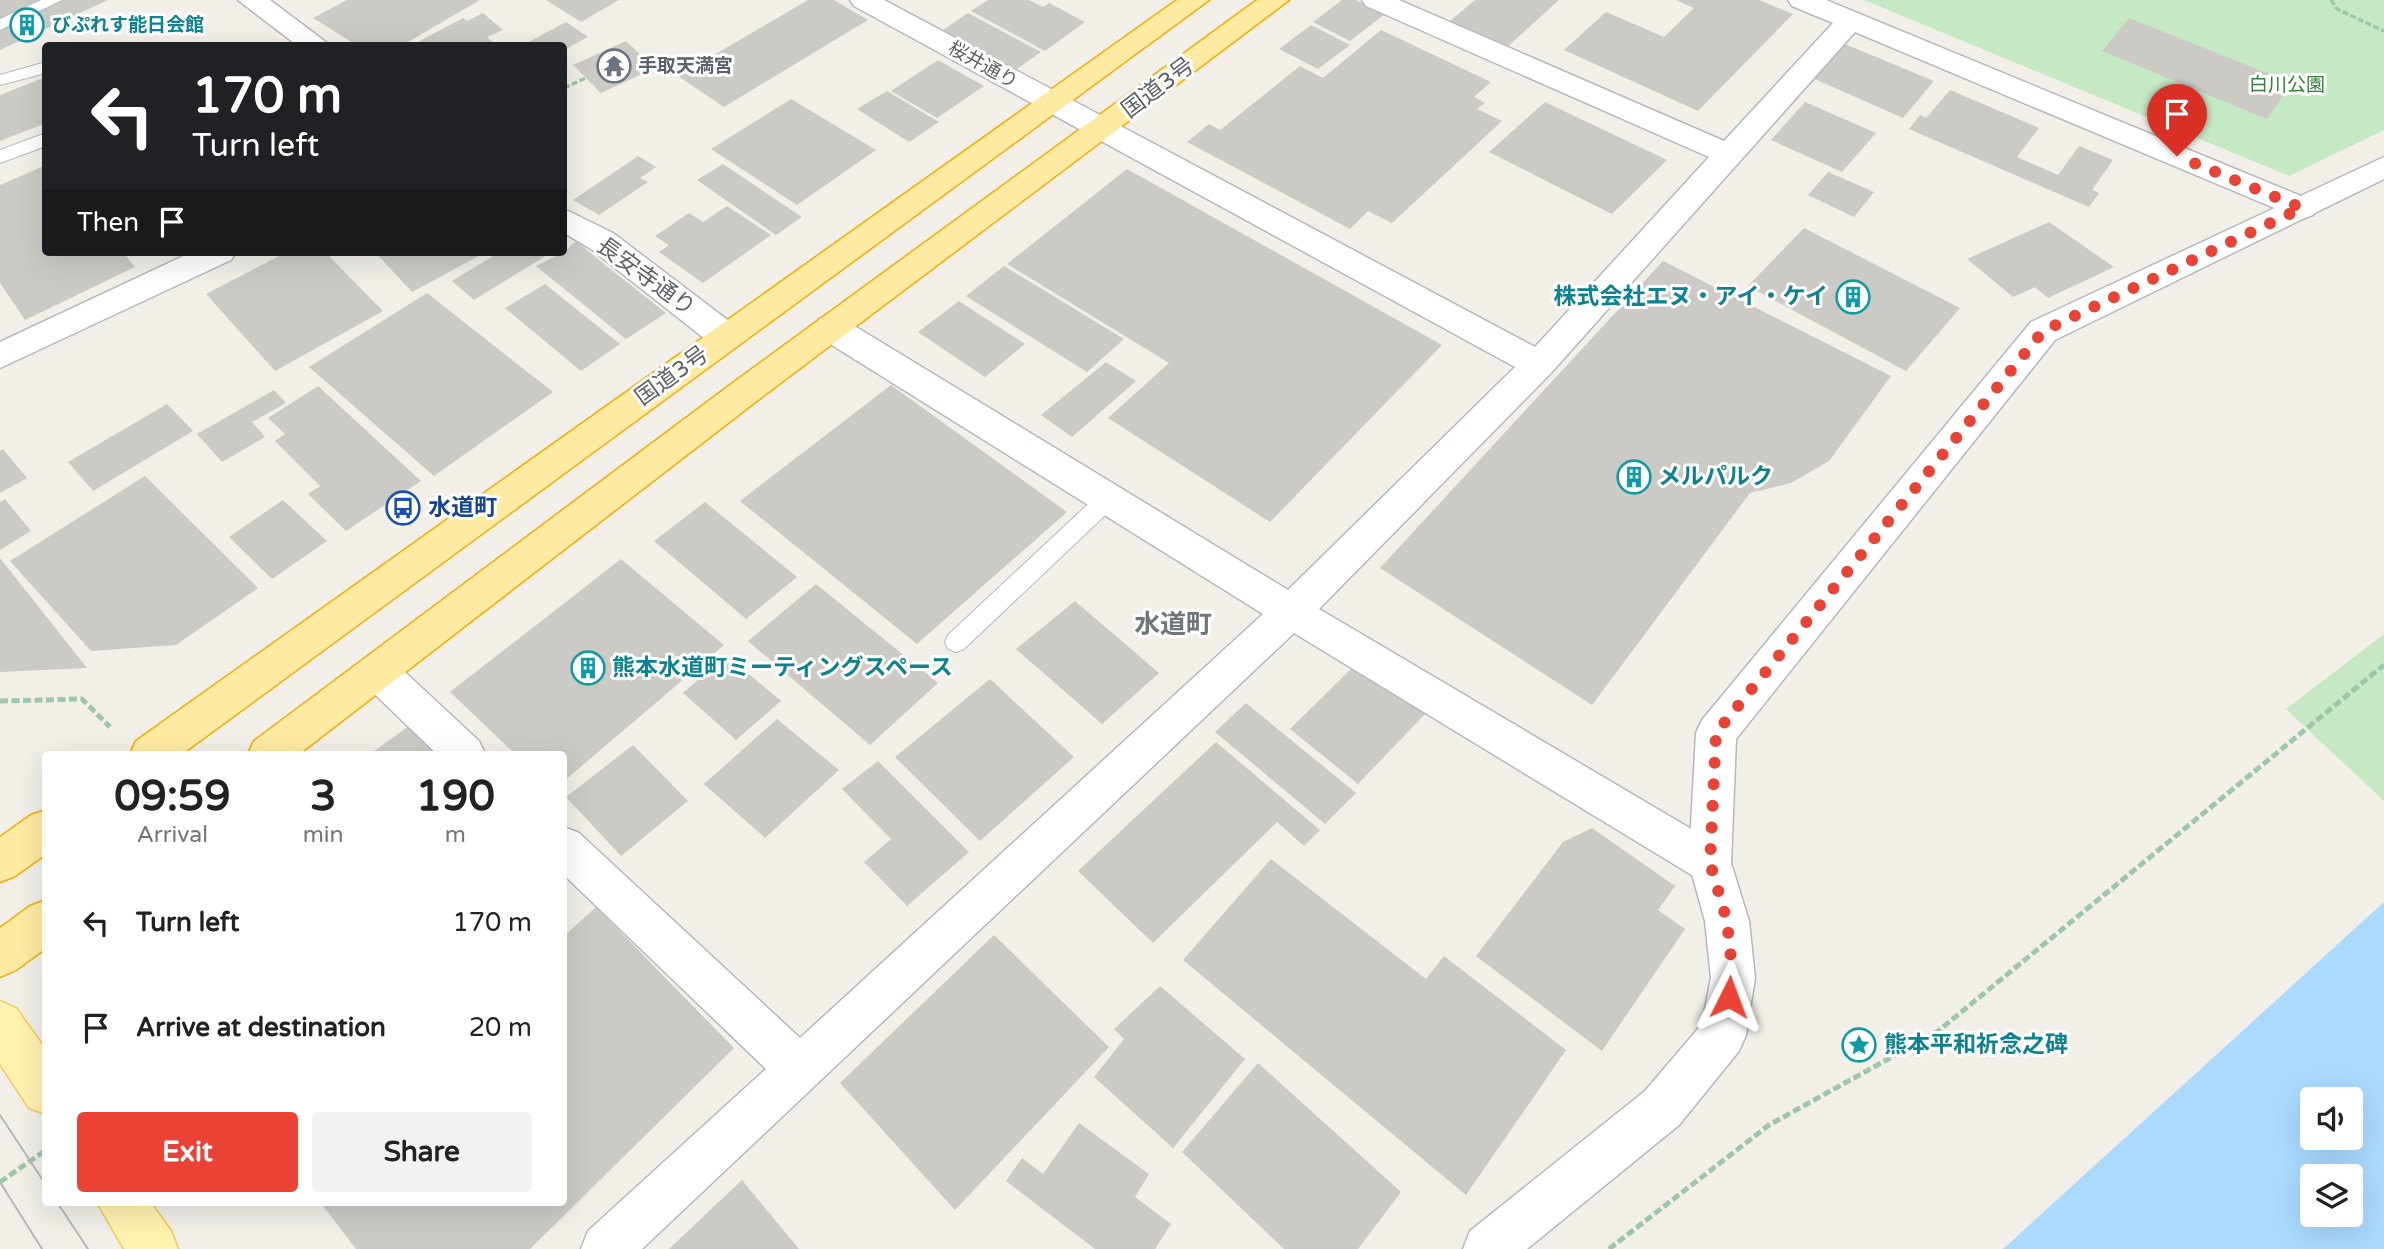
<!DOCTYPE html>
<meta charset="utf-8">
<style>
:root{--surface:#fff;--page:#f2f2f2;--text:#222;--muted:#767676;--accent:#ea4335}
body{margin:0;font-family:"Varela Round","Noto Sans JP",sans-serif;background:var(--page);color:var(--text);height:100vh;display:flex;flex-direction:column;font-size:26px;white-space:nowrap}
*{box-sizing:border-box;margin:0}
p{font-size:23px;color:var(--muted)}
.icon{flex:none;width:38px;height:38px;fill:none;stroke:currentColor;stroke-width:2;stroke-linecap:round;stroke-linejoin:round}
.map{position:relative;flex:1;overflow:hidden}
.drawer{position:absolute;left:42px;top:751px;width:525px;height:455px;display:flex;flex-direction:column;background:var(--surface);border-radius:7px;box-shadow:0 7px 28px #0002}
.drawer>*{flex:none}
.guide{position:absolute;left:42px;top:42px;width:525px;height:214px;border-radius:7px;box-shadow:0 7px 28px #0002;background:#202124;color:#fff;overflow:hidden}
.controls{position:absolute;left:2300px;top:1087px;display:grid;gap:14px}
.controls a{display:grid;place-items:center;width:63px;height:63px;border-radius:7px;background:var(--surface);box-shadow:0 7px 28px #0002;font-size:35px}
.pin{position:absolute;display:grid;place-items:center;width:60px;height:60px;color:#fff;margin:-72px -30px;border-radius:50% 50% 50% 0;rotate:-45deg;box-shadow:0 0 7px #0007}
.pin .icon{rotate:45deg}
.me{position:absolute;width:77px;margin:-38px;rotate:3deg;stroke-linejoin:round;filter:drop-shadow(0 0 5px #0008)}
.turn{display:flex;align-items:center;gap:24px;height:147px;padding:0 35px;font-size:32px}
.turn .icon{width:91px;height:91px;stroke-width:2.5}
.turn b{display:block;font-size:49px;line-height:60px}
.then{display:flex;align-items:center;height:66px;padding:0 35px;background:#0003;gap:14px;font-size:26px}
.eta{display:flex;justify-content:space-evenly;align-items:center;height:119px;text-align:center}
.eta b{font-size:42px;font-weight:700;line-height:49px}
.action{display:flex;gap:14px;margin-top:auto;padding:14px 35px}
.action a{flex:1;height:80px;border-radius:7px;background:var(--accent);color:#fff;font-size:28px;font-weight:700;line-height:80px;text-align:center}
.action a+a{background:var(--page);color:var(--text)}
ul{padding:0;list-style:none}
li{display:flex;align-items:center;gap:21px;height:105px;padding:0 35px}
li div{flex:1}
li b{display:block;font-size:26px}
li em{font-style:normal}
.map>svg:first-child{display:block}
.green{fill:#c5e8c5}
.water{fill:#aadaff;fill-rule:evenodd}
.building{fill:#cccac5}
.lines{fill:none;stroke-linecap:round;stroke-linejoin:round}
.service-casing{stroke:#b5b8bc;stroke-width:2}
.minor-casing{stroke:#b5b8bc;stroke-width:3}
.tertiary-casing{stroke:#b5b8bc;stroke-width:3}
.primary-casing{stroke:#f2c960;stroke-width:3}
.trunk-casing{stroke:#f9ab00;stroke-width:3}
.path-far1{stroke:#9cc7a9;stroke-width:3.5;stroke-dasharray:6 2.5;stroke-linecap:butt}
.path{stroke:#9cc7a9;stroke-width:5;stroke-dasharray:8 3.5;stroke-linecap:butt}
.service{fill:#fff;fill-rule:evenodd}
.minor{fill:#fff;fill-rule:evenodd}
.tertiary{fill:#fff;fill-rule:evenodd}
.primary{fill:#fff2af;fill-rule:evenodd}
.trunk{fill:#feeaa1;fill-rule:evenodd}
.tram{stroke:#b6b7b8;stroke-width:2}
.route{stroke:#ea4335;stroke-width:12;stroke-dasharray:0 21.6}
.labels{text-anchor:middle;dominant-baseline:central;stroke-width:6;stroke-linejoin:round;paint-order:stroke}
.far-culture-label{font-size:19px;font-weight:bold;fill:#0d838f;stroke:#fff;text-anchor:start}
.far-street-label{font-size:19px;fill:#5f6368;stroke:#fff}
.far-worship-label{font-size:19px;font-weight:bold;fill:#5b616d;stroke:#fff;text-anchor:start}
.far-park-label{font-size:19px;fill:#348238;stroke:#fff}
.street-label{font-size:23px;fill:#5f6368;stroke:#fff}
.culture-label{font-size:23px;font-weight:bold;fill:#0d838f;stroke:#fff;text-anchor:start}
.transit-label{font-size:23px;font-weight:bold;fill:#164399;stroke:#fff;text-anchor:start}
.quarter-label{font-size:26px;font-weight:bold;fill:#70757a;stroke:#fff}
</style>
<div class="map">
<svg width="2384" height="1249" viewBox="0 0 2384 1249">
<rect width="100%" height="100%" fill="#f1efe8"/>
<!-- green -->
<path class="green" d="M1864 0H2384V130L2289 176Z
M2384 634V801L2286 709Z"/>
<!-- water -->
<path class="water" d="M2384 902V1249H2003ZM2312 1099H2350V1138H2312ZM2312 1176H2350V1214H2312Z"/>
<!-- building -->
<path class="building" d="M0 0H108L0 50Z
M347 0H480L401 46H358L313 18Z
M546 0H619L581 22Z
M808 0H834L868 20 724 107 678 76Z
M988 0H1029L1043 7 1049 3 1085 22 1045 51 971 11Z
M1342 0H1356L1385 14 1350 41 1313 22Z
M1475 0H1559L1506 48 1449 22Z
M1676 0H1759L1793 14 1698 111 1564 50 1606 12 1664 37 1694 8Z
M483 13 503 30 487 37 497 46H422L418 42 463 18 467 21Z
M968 13 1041 52 1017 69 943 30Z
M2129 18 2292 83 2267 119 2102 51Z
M566 22 588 37 564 50V46H521Z
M1311 25 1350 45 1318 69 1279 49Z
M1381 30 1491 82 1474 97 1485 103 1477 109 1502 121 1392 223 1368 211 1350 229 1187 142 1209 124 1220 130 1300 66 1323 78Z
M626 41 655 68 601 93 573 65Z
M1840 42 1934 81 1903 118 1808 76Z
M938 60 984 86 937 118 891 91Z
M46 77V123L0 141V95Z
M1950 90 2039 128 2017 157 2058 175 2079 146 2113 160 2092 190 2099 193 2089 207 1909 129 1920 115 1926 118Z
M887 91 939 122 909 142 857 109Z
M791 99 876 150 797 205 711 149Z
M1545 102 1667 160 1612 214 1489 152Z
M1805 102 1876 133 1842 172 1771 140Z
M638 156 656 167 640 178 648 182 599 215 573 200Z
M723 164 802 217 776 235 697 180Z
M46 165V252H123L135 267 25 320 0 283V185Z
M1127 169 1442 345 1270 522 1108 418 1169 363 1007 264Z
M1828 172 1874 192 1854 217 1808 195Z
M727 206 771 235 703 283 659 252 669 245 655 236 689 213 703 222Z
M2049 222 2114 267 2048 298 2035 287 2013 297 1967 259Z
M1804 228 1960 308 1906 371 1748 286Z
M576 241 609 268 666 313 626 339 536 266 564 252Z
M287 252H325L383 311 275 371 206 294Z
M375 252H486L412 292Z
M500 252H552L474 300 452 281Z
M1663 261 1891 376 1829 461 1791 483 1750 493 1592 705 1380 568Z
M1004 266 1124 339 1087 372 966 296Z
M545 284 620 344 581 371 505 308Z
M427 293 553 392 434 476 309 367Z
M959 301 1025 344 985 377 918 332Z
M1106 362 1136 381 1072 437 1041 415Z
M891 385 1067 512 917 644 740 501Z
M318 386 421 481 346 531 308 494 320 486 275 441 285 434 268 418Z
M274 390 286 403 252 422 265 437 222 462 197 434Z
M167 404 193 431 93 491 68 462Z
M3 449 27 478 0 493V451Z
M145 476 258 588 176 645 91 651 10 561Z
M5 499 31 531 0 550V502Z
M283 500 327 541 272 579 229 537Z
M705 502 797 577 746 619 654 541Z
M0 558 87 668 0 672Z
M621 559 724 645 564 781V754H515L450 692Z
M816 584 938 683 870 745 748 641Z
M1075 601 1159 673 1102 724 1016 649Z
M726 655 781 701 736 740 683 693Z
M1357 663 1425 714 1358 784 1290 729Z
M990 679 1074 757 980 841 895 757Z
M1246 703 1356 793 1325 824 1215 732Z
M777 719 839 770 765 838 704 784Z
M416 721 446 754H370Z
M1216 742 1320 830 1304 846 1277 822 1153 943 1078 871Z
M633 745 688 801 621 856 566 797Z
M878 761 969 852 907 906 864 862 891 839 842 789Z
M1592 828 1675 886 1658 910 1685 929 1602 1051 1476 956 1563 842Z
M1271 859 1426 979 1444 956 1566 1050 1466 1195 1183 960Z
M596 907 734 1048 530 1249H356L320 1202H564V936Z
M994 935 1109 1047 955 1210 840 1083Z
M1160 986 1245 1059 1173 1148 1094 1077 1124 1039 1114 1029Z
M1258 1063 1401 1192 1358 1249H1284L1182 1152Z
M1079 1123 1149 1174 1135 1197 1171 1224 1155 1249H1095L1006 1181 1022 1158 1043 1174Z
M742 1180 799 1249H669Z"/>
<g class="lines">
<defs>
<path id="service" d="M41 0H62L0 30V19Z
M46 62V73L0 85V75Z
M46 133V146L0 163V150Z
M1108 490 1116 493 1119 499 1116 505 964 649 956 652 948 649 945 642 948 635 1100 493Z"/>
<path id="minor" d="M238 0H270L331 46H298Z
M850 0H884L1535 347 1709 157 1366 6 1362 0H1399L1724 141 1833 23 1792 6 1788 0H1826L2313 201 2317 208 2313 215 2302 219 2291 215 1855 32 1551 373 1319 609 1725 849 1731 863 1725 877 1710 883 1695 877 1294 633 642 1249H581L588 1231 766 1069 564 875V827L579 833 800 1038 1263 614 819 337 814 328 819 319 831 316 843 319 1288 590 1515 367 854 6Z
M564 209 613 233 738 328 743 337 738 346 726 349 714 346 591 249 564 233Z
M192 252H236L231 260 0 368V342Z
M378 655 392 660 479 741 485 754H437L364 684 358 672 364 660Z"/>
<path id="tertiary" d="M2384 157V179L2055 340 1736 739 1731 863 1749 921 1755 978 1746 1035 1739 1051 1679 1125 1527 1249H1463L1470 1231 1645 1091 1702 1024 1711 978 1705 921 1689 863 1696 733 1702 720 2031 322Z"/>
<path id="primary" d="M0 1001 16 1008 46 1050V1114L29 1108 0 1064Z
M97 1202H150L171 1231 178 1249H124Z"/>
<path id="trunk" d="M1177 0H1209L182 754H130L136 741Z
M1257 0H1289L758 400 299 754H248L254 741 734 382Z
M46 810V854L15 876 0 882V837L31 815Z
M46 900V948L16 970 0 977V928L30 906Z"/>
</defs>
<!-- service casing -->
<use href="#service" class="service-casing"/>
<!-- minor casing -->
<use href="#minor" class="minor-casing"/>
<!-- tertiary casing -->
<use href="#tertiary" class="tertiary-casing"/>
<!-- primary casing -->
<use href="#primary" class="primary-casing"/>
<!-- trunk casing -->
<use href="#trunk" class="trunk-casing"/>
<!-- path-far1 -->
<path class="path-far1" d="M2331 0 2337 9 2384 31
M564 88 586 78"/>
<!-- path -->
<path class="path" d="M0 701 82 699 110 727
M0 1182 46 1150
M1609 1249 1769 1125 1937 1032 2384 665"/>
<!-- service -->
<use href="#service" class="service"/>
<!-- minor -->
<use href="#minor" class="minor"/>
<!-- tertiary -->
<use href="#tertiary" class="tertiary"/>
<!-- primary -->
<use href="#primary" class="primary"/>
<!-- trunk -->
<use href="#trunk" class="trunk"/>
<!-- tram -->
<path class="tram" d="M0 1115 46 1185
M0 1182 42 1249
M57 1202 88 1249"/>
</g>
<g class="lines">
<!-- route -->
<path class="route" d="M1729 997 1733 978 1727 921 1710 863 1716 733 2043 331 2302 208 2177 156"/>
</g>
<!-- icons -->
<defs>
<symbol id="building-ring" viewBox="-11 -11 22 22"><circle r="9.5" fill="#fff" stroke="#0f9aa8" stroke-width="1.5"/><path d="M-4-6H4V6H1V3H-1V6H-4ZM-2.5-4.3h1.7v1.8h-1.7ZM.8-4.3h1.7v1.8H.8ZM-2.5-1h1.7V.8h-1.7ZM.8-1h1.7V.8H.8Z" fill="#0f9aa8"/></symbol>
<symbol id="temple-ring" viewBox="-11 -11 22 22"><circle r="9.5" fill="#fff" stroke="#6b7280" stroke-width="1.5"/><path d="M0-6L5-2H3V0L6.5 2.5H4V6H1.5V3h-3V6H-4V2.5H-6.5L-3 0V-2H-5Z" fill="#6b7280"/></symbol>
<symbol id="bus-ring" viewBox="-11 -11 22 22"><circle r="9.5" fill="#fff" stroke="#1a4fb4" stroke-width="1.5"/><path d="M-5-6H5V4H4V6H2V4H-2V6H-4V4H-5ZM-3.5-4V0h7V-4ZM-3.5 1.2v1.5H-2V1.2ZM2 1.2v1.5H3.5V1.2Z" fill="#1a4fb4"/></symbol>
<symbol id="sight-ring" viewBox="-11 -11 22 22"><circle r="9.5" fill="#fff" stroke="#0f9aa8" stroke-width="1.5"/><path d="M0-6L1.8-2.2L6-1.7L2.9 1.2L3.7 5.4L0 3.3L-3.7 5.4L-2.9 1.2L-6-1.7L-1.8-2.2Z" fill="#0f9aa8"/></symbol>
</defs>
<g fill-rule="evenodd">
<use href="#building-ring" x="8" y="6" width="38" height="38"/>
<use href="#temple-ring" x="595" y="47" width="38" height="38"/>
<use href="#building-ring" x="1834" y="278" width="38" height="38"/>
<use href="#building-ring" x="1615" y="458" width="38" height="38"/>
<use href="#bus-ring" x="384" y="489" width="38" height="38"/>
<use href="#building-ring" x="569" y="649" width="38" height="38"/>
<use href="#sight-ring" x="1840" y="1026" width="38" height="38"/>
</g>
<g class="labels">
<!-- far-culture labels -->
<g class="far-culture-label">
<text x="52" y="25">びぷれす能日会館</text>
</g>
<!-- far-street labels -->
<g class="far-street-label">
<text transform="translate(983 65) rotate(29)">桜井通り</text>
</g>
<!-- far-worship labels -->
<g class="far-worship-label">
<text x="638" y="66">手取天満宮</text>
</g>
<!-- far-park labels -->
<g class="far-park-label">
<text x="2287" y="85">白川公園</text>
</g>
<!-- street labels -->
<g class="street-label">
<text transform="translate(1158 88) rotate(-37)">国道3号</text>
<text transform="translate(646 277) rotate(36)">長安寺通り</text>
<text transform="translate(672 376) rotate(-36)">国道3号</text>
</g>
<!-- culture labels -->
<g class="culture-label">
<text x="1828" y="297" text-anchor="end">株式会社エヌ・アイ・ケイ</text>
<text x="1658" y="477">メルパルク</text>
<text x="612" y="668">熊本水道町ミーティングスペース</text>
<text x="1884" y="1045">熊本平和祈念之碑</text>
</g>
<!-- transit labels -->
<g class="transit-label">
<text x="428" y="508">水道町</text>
</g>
<!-- quarter labels -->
<g class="quarter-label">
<text x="1173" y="624">水道町</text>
</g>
</g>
</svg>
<div class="controls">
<a><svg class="icon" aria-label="sound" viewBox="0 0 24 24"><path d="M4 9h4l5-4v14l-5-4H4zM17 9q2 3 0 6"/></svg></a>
<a><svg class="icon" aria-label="layers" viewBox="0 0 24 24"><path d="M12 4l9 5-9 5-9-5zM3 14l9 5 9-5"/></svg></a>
</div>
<div class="pin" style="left:2177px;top:156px;background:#d93025"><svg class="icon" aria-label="arrive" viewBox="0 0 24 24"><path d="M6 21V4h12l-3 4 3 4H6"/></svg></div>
<svg class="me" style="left:1729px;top:997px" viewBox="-20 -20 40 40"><path d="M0-17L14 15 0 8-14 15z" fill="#ea4335" stroke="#fff" stroke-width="4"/></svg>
<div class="guide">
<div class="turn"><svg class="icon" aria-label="left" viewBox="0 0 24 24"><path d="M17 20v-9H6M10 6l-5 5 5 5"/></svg><div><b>170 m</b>Turn left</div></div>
<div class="then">Then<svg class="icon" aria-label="arrive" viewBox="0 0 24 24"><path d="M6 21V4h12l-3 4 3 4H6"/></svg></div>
</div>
<section class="drawer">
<div class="eta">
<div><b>09:59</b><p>Arrival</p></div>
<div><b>3</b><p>min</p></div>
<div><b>190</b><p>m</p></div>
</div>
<ul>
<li><svg class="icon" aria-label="left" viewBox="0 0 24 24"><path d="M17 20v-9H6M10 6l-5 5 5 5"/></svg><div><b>Turn left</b></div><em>170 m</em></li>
<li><svg class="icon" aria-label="arrive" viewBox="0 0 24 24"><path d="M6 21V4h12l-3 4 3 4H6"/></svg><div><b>Arrive at destination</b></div><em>20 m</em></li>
</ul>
<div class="action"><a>Exit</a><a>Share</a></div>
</section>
</div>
